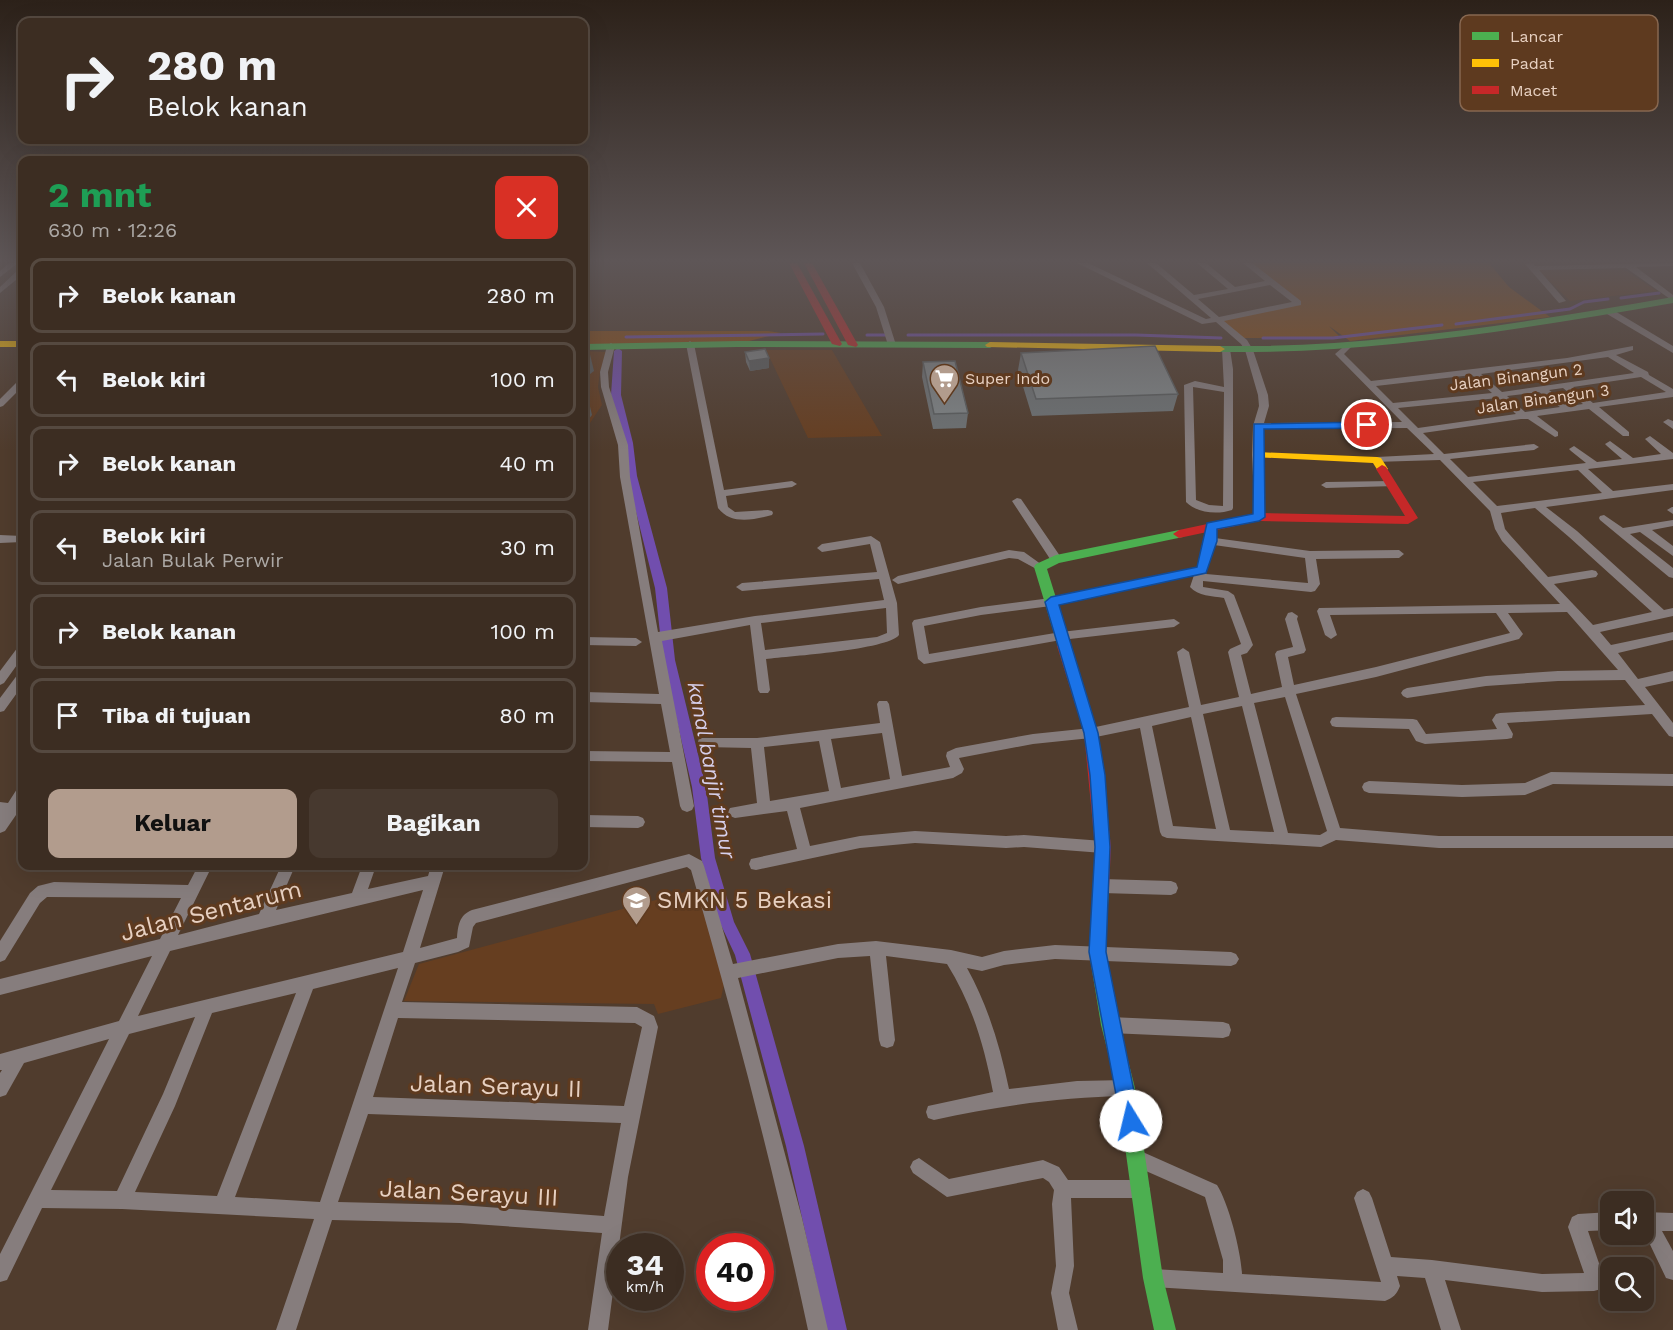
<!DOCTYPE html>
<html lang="id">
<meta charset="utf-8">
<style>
:root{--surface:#3c2d22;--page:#47392f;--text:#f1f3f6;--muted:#aca8a5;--line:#554940;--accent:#b29c8d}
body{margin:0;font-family:"Work Sans",sans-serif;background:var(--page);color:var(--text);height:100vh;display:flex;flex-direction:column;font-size:22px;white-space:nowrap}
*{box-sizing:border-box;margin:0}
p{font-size:20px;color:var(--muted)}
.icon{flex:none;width:33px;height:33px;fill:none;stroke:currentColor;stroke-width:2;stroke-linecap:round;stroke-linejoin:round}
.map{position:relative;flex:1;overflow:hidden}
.side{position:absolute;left:18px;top:156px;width:570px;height:714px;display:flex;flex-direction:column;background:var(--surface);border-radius:12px;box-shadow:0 6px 24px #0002,0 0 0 2px var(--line)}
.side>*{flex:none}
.banner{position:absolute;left:18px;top:18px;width:570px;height:126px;border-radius:12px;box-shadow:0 6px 24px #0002,0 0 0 2px var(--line);background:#3c2d22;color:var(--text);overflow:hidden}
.buttons{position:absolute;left:1600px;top:1191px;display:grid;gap:12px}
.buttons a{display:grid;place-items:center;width:54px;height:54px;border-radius:12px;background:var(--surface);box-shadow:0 6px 24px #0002,0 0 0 2px var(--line);font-size:30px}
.speed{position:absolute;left:606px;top:1233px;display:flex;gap:12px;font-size:30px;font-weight:700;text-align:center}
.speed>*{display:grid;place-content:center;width:78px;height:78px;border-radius:50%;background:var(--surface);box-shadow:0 6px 24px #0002,0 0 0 2px var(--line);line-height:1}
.speed small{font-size:15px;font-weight:400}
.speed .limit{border:9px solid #d22;background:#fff;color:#111}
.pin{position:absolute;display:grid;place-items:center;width:51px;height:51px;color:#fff;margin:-26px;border:3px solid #fff;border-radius:50%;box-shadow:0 2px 6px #0007}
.me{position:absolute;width:66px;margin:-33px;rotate:351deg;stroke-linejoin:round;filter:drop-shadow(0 0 4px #0008)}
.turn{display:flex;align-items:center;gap:21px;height:126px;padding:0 30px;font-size:27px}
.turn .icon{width:78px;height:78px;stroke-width:2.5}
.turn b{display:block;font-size:42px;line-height:51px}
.round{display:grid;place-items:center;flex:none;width:63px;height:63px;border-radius:12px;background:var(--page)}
.summary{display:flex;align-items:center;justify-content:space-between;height:102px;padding:0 30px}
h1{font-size:36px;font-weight:700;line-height:45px;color:#1e9e55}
.primary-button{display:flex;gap:12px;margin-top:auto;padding:12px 30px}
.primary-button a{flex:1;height:69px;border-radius:12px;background:var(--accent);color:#111;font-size:24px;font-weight:700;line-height:69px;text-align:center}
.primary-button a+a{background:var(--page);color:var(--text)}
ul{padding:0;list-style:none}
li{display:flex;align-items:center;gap:18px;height:75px;margin:0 12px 9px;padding:0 18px;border:3px solid var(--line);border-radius:12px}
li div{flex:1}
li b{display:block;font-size:22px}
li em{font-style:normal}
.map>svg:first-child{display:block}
.built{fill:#663e20}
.green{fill:#8c4c10}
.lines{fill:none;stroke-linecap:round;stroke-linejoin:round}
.stream{stroke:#714eae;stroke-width:3}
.canal{fill:#714eae;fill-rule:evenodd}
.street{fill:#867d7d;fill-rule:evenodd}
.fast{fill:#4caf50;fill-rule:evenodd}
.slow{fill:#ffc107;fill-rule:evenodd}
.jam{fill:#c62828;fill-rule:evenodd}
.wall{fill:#6d7274}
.shaded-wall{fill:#595d5e}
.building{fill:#7f8587;stroke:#595d5e;stroke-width:1.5}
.route{fill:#1a73e8;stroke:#114b97;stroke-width:1.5}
.labels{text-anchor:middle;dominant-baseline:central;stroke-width:6;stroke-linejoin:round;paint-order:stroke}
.far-street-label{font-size:16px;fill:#e7d0c1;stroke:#5e3a1f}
.far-poi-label{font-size:16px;fill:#e7d0c1;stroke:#5e3a1f;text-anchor:start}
.water-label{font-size:21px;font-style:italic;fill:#d7d0ec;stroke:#5e3a1f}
.near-poi-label{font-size:24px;fill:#e7d0c1;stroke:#5e3a1f;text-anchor:start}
.near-street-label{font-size:24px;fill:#e7d0c1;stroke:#5e3a1f}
.key{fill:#5e3a1f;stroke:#876750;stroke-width:1.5}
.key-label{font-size:16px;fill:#e7d0c1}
</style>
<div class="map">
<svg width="1673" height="1330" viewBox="0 0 1673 1330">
<rect width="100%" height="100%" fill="#503c2d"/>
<!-- built -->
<path class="built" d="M1538 270H1625L1657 291 1570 301Z
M766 350H832L882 436 808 438Z
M584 351 608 352 600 371 598 387 602 405 590 423 584 427Z
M700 888 726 975 721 998 658 1014 654 1004 404 1001 419 964Z"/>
<!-- green -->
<path class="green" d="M1247 263H1489L1509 287 1550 317 1350 341 1329 326 1341 338H1241L1219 321 1299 303Z
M584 331H768L781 333 737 344 584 347Z"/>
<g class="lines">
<!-- stream -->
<path class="stream" d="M1621 298 1659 293
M1456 324 1570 309 1584 302 1608 299
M867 335H886
M908 335H1136L1221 338
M626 337 823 334
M1263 338H1333L1442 325"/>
<!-- canal -->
<path class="canal" d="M618 348 622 351 621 395 633 443 637 476 667 588 675 660 706 787 715 858 734 922 750 954 804 1146 847 1330H827L786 1146 735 955 720 923 701 858 692 787 663 660 655 588 627 476 623 443 611 395 614 351Z"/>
<!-- street -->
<path class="street" d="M9 263H18L0 277V271Z
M852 263H860L884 307 896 345 895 347 888 345 876 307Z
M1077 263H1088L1206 319 1211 318 1147 263H1156L1194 295 1228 289 1197 263H1206L1235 287 1265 281 1243 263H1252L1301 301V305L1224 321 1247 340 1253 350 1268 395 1269 406 1264 423 1402 422 1335 354 1349 342 1353 345 1344 354 1371 381 1567 358 1633 346V350L1616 355 1648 372 1649 375 1673 389V397L1599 407 1629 432V436H1623L1589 409 1537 416 1558 432V436L1555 437 1528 419H1521L1423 433 1444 454 1534 444 1539 447 1534 450 1450 459 1468 477 1586 463 1571 451 1569 449 1574 446 1597 462 1622 459 1607 446 1605 444 1610 441 1633 458 1661 454 1645 439 1650 436 1673 453V459L1588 469 1613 491 1673 484V490L1546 507 1577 531 1664 610 1673 608V616L1600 632 1611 645 1673 632V640L1618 653 1638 679 1673 671V681L1645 687 1673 723V737L1669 736 1652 714 1507 723 1513 734 1512 738 1507 739 1425 744 1416 741 1409 729 1336 727 1332 726 1330 722 1332 718 1336 717 1413 719 1417 720 1426 734 1497 729 1492 720 1496 714 1500 713 1645 705 1625 680 1558 681 1486 686 1407 698 1403 696 1401 693 1403 690 1407 688 1486 676 1558 671 1618 670 1567 612 1508 613 1523 634 1519 639 1376 677 1296 694 1340 828 1439 836H1673V848H1439L1336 840 1321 847 1167 838 1162 836 1160 832 1140 728 1091 738 1033 744 959 758 964 769 962 773 953 778 800 808 810 846 860 836 915 831 1006 836 1024 835 1103 841 1108 843 1110 847 1108 851 1103 853 1024 847 1006 848 915 843 860 848 756 870 751 869 749 864 751 859 797 849 787 811 735 818 730 816 728 812 730 808 757 803 751 748 704 747 699 746 698 742 699 738H757L880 723 877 704 879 701H887L889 704 902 776 950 767 946 756 947 752 956 748 1033 734 1091 728 1189 707 1177 652 1183 648 1189 652 1201 705 1239 697 1228 652 1230 649 1241 644 1224 598C1212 596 1198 596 1190 587L1194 575 1051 606 981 615 924 626 929 654 1061 632 1174 619 1180 623 1174 627 1061 640 924 664 918 659 912 623 914 620 981 607 1051 598 1197 567 1208 524H1216L1217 526 1215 538 1310 551 1399 550 1404 554 1399 558 1316 559 1320 584 1315 591 1311 592 1203 581V587L1228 591 1234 595 1253 645 1247 653 1241 655 1251 694 1282 687 1275 654 1277 651 1293 647 1285 619 1288 613 1292 612 1298 616 1297 619 1306 650 1304 653 1288 657 1294 685 1376 667 1510 633 1496 613 1330 615 1337 635 1331 639 1325 635 1317 611 1319 608 1560 604 1502 541 1495 529 1490 511 1440 460 1374 462V458L1377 457 1434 454 1407 428 1263 429 1264 517 1263 519H1255L1252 455 1253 426 1259 406 1258 395 1245 350 1241 344 1216 322 1202 324ZM1270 285 1292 302 1219 317 1198 299ZM1608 357 1634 373 1502 392 1481 374ZM1472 375 1492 393 1393 403 1376 386ZM1641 377 1666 392 1593 403 1573 387ZM1563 388 1583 404 1570 406 1549 390ZM1539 392 1560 407 1525 412 1507 396ZM1498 398 1516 414 1418 428 1398 408ZM1578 470 1602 493 1497 506 1473 482ZM1535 508 1569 537 1652 612 1593 625 1554 584 1596 577 1598 574 1596 571 1592 570 1548 577 1510 535 1505 529 1501 513ZM1214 545 1305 558 1308 583 1206 574ZM1285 697 1327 831 1320 835 1288 833 1254 703ZM1242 706 1274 832 1230 830 1203 714ZM1191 717 1216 829 1173 826 1152 726ZM882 733 890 779 841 788 831 739ZM819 741 829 791 770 801 764 747Z
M1533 263 1535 266 1673 263V266L1636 267 1673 295V301L1626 268 1539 270 1566 301 1559 303 1525 264Z
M19 269H22V275L0 293V287Z
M1607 310H1613L1673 346V353L1607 314Z
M690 341 694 344 724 490 792 481 797 484 792 487 726 496 728 507 735 512 768 510 772 511 773 513 772 515C753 520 731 525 718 508L686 344Z
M611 343 615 346 608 372 609 387 628 445 630 477 658 632 755 616 884 600 879 579 742 591 736 587 742 583 877 572 870 544 822 552 817 548 822 544 871 536 880 542 897 603 899 635C887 650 790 656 766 659L770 690 768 693H760L758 690 750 625 662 641 694 806 692 810 687 812 682 810 680 806 672 762 584 761V751L670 752 661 704 584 702V692L659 694 620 477 618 445 601 387 600 372 607 346ZM886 608 887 633 877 637 765 650 761 623Z
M1226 346 1230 349 1233 369V508L1232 510C1217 515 1197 513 1186 502L1184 385 1195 381 1224 387 1222 349ZM1193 387 1224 392 1223 506 1209 505 1196 500Z
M22 379V387L3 406 0 407V399L19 380Z
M1668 419 1673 421V429L1663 422Z
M1391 481 1395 482V486L1326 488 1321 485 1326 482Z
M1017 498 1021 499 1060 556 1061 559 1060 562H1052L1012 501Z
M1672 507H1673V514L1667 510Z
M1604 515 1623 528 1673 520V526L1652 530 1673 546V556L1640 532 1630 534 1673 568V578L1669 577 1600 520 1599 518 1600 516Z
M0 535 22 536V542L0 543Z
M1009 550 1024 552 1045 567 1040 571 1018 559 1009 558 898 584 892 580 898 576Z
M584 637 636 638 642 642 636 646 584 645Z
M22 646V658L4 683 0 685V671L18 647Z
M22 672V686L4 711 0 712V698L18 674Z
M1551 772 1673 774V786L1553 784 1525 795 1462 797 1369 793 1364 791 1362 787 1364 783 1369 781 1462 785 1525 783Z
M22 787V815H16L5 831 0 833V802L8 803 17 789Z
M584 815 638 816 643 818 645 822 643 826 638 828 584 827Z
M689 854 702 861 704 866 733 964 838 944 876 941 951 950 982 957 1004 951 1055 945 1231 952 1236 954 1239 959 1236 964 1231 966 1055 959 1004 965 982 971 967 968C988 1006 1000 1046 1009 1089L1077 1081 1126 1080 1132 1082 1134 1088 1132 1094 1126 1096C1061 1097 998 1106 934 1120L928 1118 926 1112 928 1106 993 1092C984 1045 972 1004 947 964L886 956 895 1040 893 1046 887 1048 881 1046 879 1040 870 956 838 958 738 978 802 1218 828 1330H808C775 1175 735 1022 691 870L687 867 476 923 473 927 469 947 458 952 415 963 402 1002 637 1007 654 1016 658 1027 628 1177 608 1330H588L602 1233 460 1223 332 1220 296 1330H276L314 1219 122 1209 42 1208 7 1280 0 1282V1254L109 1039 24 1063 6 1095 0 1097V1073L2 1070H0V1054L119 1021 152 956 0 995V979L160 939 181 898 47 897 40 903 5 960 0 962V941L30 893 38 886 54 882 188 885 198 866H212L178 935 259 914 281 866H295L276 910 352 893 362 866H376L368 889 428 876 431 866H445L420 948 457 938C458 926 459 915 472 910ZM423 890 403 952 138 1016 170 951ZM398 968 320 1202 235 1197 313 989ZM296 993 217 1196 135 1192 175 1106 212 1013ZM195 1017 163 1094 117 1191 51 1190 129 1034ZM398 1018 635 1023 642 1027 624 1106 373 1097ZM368 1114 621 1123 604 1216 460 1205 338 1202Z
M1102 879 1171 881 1176 883 1178 888 1176 893 1171 895 1102 893 1097 891 1095 886 1097 881Z
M1110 1017 1223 1022 1229 1024 1231 1030 1229 1036 1223 1038 1110 1033 1104 1031 1102 1025 1104 1019Z
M1136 1149 1217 1185C1229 1204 1241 1252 1242 1274L1381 1282 1354 1198 1357 1192 1363 1189 1369 1192 1372 1198 1391 1257 1432 1260 1542 1274 1584 1273 1568 1227 1572 1217 1578 1214 1611 1212V1230L1588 1231 1604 1278 1601 1289 1594 1291 1542 1292 1445 1280 1461 1330H1441L1425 1278 1397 1276 1400 1286C1397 1294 1393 1298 1385 1301L1153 1287 1146 1285 1144 1278 1146 1271 1153 1269 1223 1273V1260L1205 1197 1130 1164 1127 1158 1130 1152Z
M919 1158 949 1179 1043 1160 1059 1167 1068 1180H1141L1147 1183 1150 1189 1147 1195 1141 1198H1071L1074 1266 1069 1293 1078 1330H1058L1051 1293 1056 1266 1052 1204 1054 1190 1049 1182 1043 1178 947 1197 913 1173 910 1167 913 1161Z
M1644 1212 1673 1213V1231H1662L1673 1251V1280L1666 1278 1644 1232Z"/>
<!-- fast -->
<path class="fast" d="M1673 297V303C1522 329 1373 354 1220 352L1215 349 1220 346C1373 348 1522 323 1673 297Z
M737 341 990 342 995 345 990 348 737 347 584 350V344Z
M1179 530 1183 531 1185 534 1183 537 1059 563 1047 569 1071 646 1069 650H1059L1034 567 1036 564 1056 555Z
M1101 881 1107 883 1109 888 1105 952 1119 1025 1135 1088 1163 1278 1176 1330H1154L1143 1278 1117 1088 1101 1025 1089 952 1093 888 1095 883Z"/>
<!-- slow -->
<path class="slow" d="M0 341H22V347H0Z
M990 342 1220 346 1225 349 1220 352 987 347 985 345Z
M1257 452 1377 457 1381 458 1388 469 1382 473 1378 471 1373 463 1253 457V453Z"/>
<!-- jam -->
<path class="jam" d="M789 263H797L842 344 840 346 832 344Z
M804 263H812L858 345 856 347 848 345Z
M1382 465 1386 467 1418 518 1408 524 1259 521 1179 538 1173 534 1179 530 1259 513 1405 516 1376 469Z
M1064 641 1071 646 1098 733 1111 847 1109 888 1107 893 1101 895 1095 893 1093 888 1095 847 1084 733 1057 646Z"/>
</g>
<!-- wall -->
<path class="wall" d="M745 352 769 358V368L750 371 746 362Z
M1021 353 1178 394 1173 411 1032 416 1018 370Z
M923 362 968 413 966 428 933 429 922 377Z"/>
<!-- shaded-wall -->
<path class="shaded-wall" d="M587 342 594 371 585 378 584 384V344Z
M769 358V368L750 371 749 361Z
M585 385 592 415 584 425V387Z"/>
<!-- building -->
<path class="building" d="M1155 346 1178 394 1036 399 1021 353Z
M765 349 769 358 749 361 745 352Z
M955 361 968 413 934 414 923 362Z"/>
<!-- sky -->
<linearGradient id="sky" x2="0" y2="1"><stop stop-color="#2c2119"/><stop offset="0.58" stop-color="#5e5657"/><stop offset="1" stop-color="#5e5657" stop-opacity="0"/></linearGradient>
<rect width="1673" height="450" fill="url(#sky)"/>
<!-- route -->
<path class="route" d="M1367 422 1372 425 1371 428 1264 429 1265 517 1259 521 1217 529V541L1206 573 1059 605 1098 733 1105 775 1110 847 1106 952 1140 1121 1137 1128 1131 1130 1124 1128 1121 1121 1089 952 1095 847 1090 775 1084 733 1045 602 1051 597 1197 567 1207 523 1253 514 1254 424Z"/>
<!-- icons -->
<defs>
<symbol id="supermarket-pin" viewBox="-11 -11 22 30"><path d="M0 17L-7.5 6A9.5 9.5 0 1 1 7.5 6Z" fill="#b29c8d" stroke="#5e3a1f"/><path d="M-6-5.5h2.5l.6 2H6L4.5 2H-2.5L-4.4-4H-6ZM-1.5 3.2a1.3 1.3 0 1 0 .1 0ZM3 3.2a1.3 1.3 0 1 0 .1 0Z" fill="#fff"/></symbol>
<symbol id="school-pin" viewBox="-11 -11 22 30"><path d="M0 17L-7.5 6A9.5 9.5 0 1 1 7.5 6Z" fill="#b29c8d" stroke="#5e3a1f"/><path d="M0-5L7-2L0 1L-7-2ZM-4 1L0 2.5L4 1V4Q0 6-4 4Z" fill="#fff"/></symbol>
</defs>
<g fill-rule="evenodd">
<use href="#supermarket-pin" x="928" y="362" width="33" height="45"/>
<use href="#school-pin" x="620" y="884" width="33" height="45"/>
</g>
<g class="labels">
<!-- far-street labels -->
<g class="far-street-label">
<text transform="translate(1516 377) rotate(-7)">Jalan Binangun 2</text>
<text transform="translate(1543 399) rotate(-8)">Jalan Binangun 3</text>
</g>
<!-- far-poi labels -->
<g class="far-poi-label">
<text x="965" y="378">Super Indo</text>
</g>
<!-- water labels -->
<g class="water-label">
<text transform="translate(712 770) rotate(79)">kanal banjir timur</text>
</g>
<!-- near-poi labels -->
<g class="near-poi-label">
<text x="657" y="900">SMKN 5 Bekasi</text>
</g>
<!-- near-street labels -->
<g class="near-street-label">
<text transform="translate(211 911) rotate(-14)">Jalan Sentarum</text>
<text transform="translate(496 1086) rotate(2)">Jalan Serayu II</text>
<text transform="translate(469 1193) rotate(3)">Jalan Serayu III</text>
</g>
</g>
<!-- legend -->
<rect x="1460" y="15" width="198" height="96" rx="9" class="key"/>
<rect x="1472" y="32" width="27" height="8" fill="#4caf50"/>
<rect x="1472" y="59" width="27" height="8" fill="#ffc107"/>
<rect x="1472" y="86" width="27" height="8" fill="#c62828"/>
<g class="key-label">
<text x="1510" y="42">Lancar</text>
<text x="1510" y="69">Padat</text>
<text x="1510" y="96">Macet</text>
</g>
</svg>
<div class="buttons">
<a><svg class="icon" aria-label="sound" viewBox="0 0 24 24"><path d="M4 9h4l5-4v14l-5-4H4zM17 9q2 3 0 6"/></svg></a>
<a><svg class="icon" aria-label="search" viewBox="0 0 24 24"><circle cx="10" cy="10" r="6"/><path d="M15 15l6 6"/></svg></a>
</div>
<div class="speed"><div>34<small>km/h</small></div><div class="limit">40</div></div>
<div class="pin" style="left:1367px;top:425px;background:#d93025"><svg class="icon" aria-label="arrive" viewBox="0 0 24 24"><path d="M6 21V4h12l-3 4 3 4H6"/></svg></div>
<svg class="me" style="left:1131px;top:1121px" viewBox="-20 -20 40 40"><circle r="19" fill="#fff"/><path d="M0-13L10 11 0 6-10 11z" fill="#1a73e8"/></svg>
<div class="banner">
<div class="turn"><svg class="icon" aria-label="right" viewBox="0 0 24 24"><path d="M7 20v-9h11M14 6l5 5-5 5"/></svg><div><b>280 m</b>Belok kanan</div></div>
</div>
<section class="side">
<div class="summary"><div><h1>2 mnt</h1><p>630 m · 12:26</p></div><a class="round" style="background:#d93025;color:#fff"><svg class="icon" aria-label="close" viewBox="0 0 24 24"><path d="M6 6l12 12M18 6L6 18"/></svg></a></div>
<ul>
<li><svg class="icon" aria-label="right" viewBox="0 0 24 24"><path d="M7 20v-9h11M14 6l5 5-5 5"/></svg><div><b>Belok kanan</b></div><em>280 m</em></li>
<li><svg class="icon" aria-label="left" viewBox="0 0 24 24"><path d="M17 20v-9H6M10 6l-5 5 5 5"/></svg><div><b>Belok kiri</b></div><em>100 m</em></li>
<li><svg class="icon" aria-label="right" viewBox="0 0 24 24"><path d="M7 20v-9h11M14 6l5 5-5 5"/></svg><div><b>Belok kanan</b></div><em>40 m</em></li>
<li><svg class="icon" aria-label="left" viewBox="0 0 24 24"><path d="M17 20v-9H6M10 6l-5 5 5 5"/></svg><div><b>Belok kiri</b><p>Jalan Bulak Perwir</p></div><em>30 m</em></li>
<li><svg class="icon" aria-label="right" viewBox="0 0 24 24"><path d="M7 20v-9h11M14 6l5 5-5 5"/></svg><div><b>Belok kanan</b></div><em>100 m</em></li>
<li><svg class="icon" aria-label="arrive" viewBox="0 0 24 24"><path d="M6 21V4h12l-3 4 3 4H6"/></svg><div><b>Tiba di tujuan</b></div><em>80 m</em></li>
</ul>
<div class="primary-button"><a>Keluar</a><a>Bagikan</a></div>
</section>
</div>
